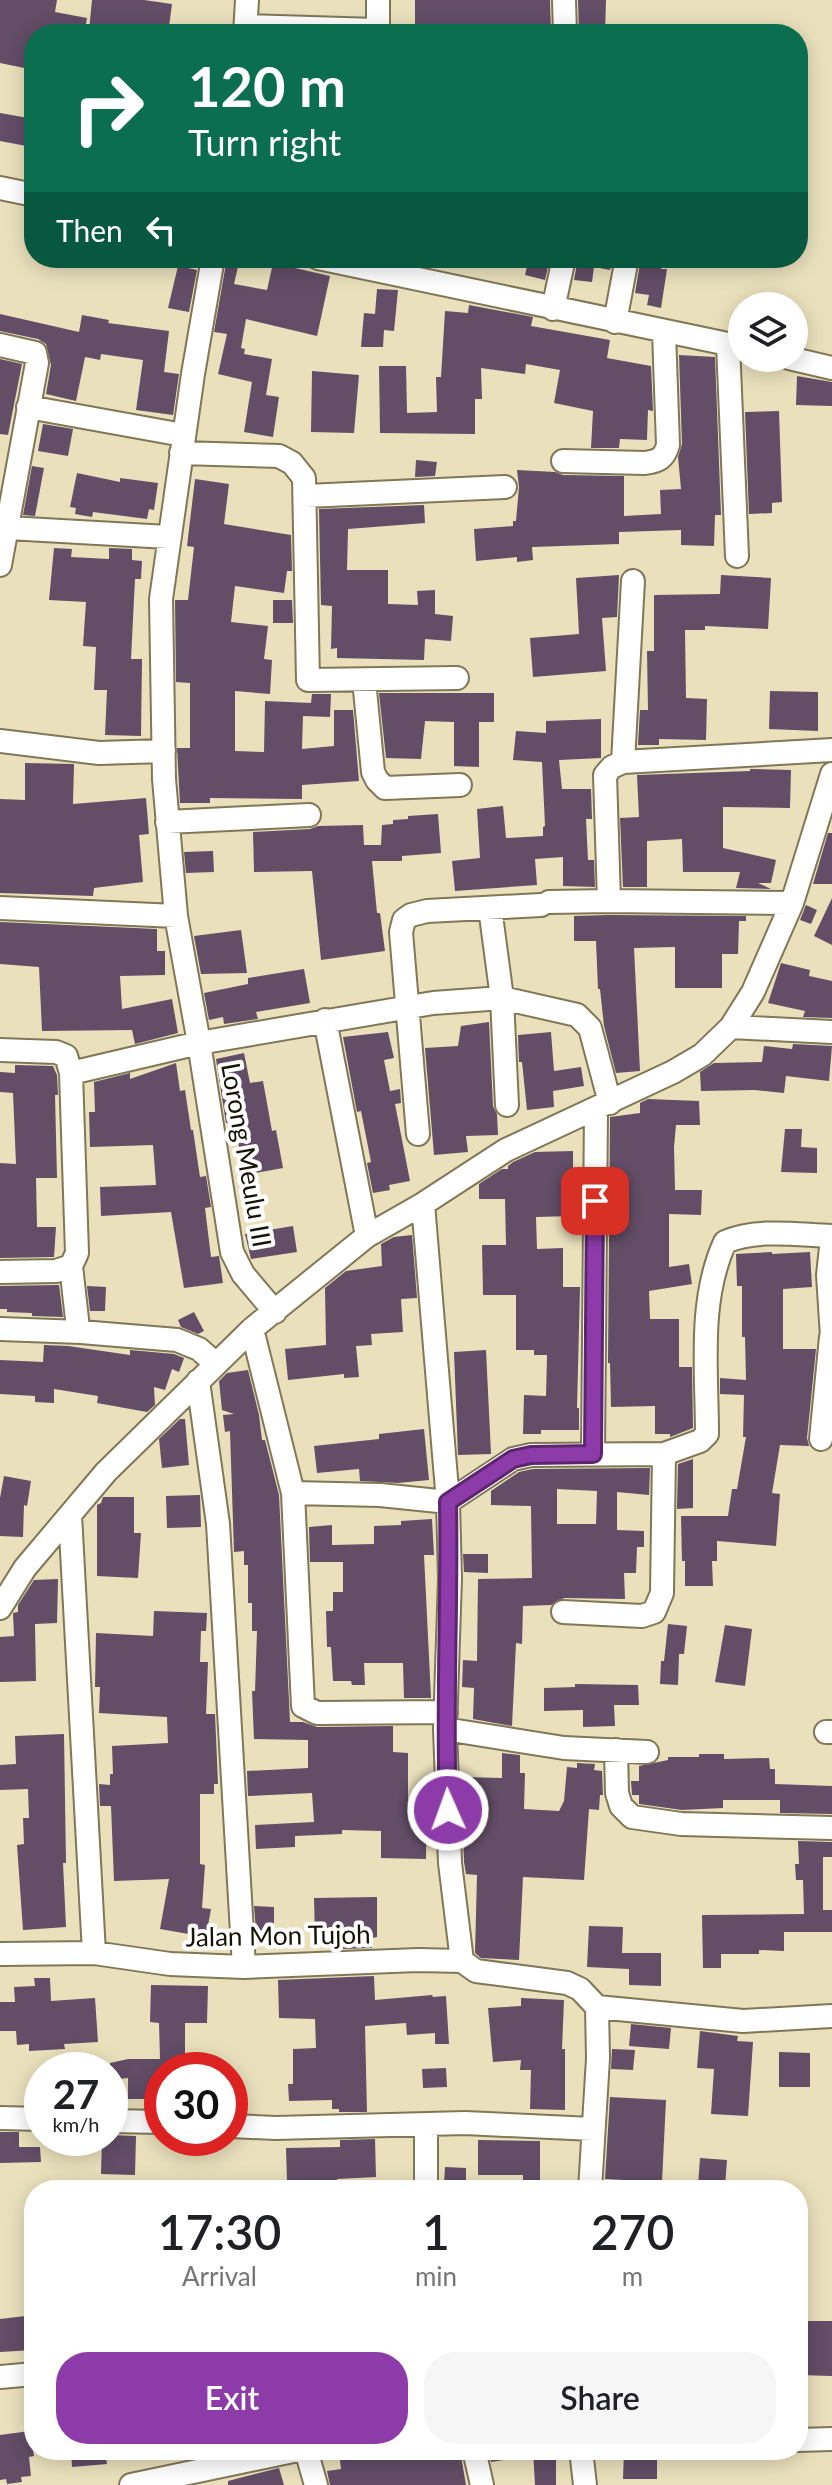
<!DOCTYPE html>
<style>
:root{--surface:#fff;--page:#f6f6f6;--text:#202124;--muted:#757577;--accent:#8e3baa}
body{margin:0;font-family:Lato,sans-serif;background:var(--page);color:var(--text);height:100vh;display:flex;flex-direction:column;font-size:30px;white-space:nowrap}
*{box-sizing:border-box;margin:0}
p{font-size:26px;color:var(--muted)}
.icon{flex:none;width:44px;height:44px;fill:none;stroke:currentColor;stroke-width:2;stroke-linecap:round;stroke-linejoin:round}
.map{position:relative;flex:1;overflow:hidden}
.details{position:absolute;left:24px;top:2180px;width:784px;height:280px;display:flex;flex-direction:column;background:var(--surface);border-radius:32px;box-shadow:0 4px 20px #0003}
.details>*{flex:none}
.banner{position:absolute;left:24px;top:24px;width:784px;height:244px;border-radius:32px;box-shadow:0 4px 20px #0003;background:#0b6e4f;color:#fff;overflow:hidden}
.fabs{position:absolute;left:728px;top:292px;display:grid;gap:16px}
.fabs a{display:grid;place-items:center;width:80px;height:80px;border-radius:50%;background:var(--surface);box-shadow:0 4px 20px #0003;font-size:40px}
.speed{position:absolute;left:24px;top:2052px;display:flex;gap:16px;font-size:40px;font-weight:700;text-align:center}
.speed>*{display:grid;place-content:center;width:104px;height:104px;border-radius:50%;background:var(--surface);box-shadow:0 4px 20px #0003;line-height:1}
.speed small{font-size:20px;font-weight:400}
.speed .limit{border:12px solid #d22;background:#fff;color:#111}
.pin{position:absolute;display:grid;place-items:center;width:68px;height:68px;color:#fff;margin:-34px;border-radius:16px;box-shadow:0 4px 12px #0006}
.me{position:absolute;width:88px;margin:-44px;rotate:358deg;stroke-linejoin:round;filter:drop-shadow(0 0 6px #0008)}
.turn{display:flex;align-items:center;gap:28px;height:168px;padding:0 32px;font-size:36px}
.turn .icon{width:104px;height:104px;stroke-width:2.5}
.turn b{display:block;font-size:56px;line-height:68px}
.then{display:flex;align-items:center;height:76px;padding:0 32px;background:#0003;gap:16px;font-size:30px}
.eta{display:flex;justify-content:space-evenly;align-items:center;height:136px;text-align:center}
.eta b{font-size:48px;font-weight:600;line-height:56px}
.cta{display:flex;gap:16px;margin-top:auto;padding:16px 32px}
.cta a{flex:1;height:92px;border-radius:32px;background:var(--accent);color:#fff;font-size:32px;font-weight:600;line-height:92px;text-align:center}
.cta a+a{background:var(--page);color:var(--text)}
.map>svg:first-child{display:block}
.building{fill:#634d67;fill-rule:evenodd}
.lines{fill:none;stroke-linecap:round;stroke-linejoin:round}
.minor-casing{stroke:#7f7756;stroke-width:26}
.minor{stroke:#fff;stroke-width:22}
.route-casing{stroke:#5c266e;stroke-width:20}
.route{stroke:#8e3baa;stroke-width:14}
.labels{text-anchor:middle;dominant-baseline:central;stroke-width:8;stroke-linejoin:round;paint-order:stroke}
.street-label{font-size:26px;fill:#161306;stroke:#fff}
</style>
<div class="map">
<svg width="832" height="2485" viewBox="0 0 832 2485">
<rect width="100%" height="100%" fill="#eae1bc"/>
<!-- building -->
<path class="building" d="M0 0H57L55 12 87 18 84 34H34V70L0 63Z
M92 0H144L172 4 168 34 89 31Z
M415 0H550L551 34 415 31Z
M578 0H606L605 34H579Z
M0 113 34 119 32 147 0 141Z
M227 258H240L234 284 267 290 273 263 330 276 317 336 246 319 241 348 245 349 244 354 272 359 266 395 279 397 273 437 244 432 252 382 218 374 227 334 214 332Z
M529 258H550L545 280 525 275Z
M578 258H613L610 270 594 267 592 282 574 280Z
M641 258H662L661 269H667L661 308 647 305 649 295 635 293Z
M178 266 197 270 189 312 168 308Z
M377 289 398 290 394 331 384 330 383 347H361L364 313 375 314Z
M469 305 533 317 531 326 610 340 607 358 651 366 653 411 648 410 647 440 620 439 619 448H591L593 411 554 403 560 370 526 364 525 374 481 368 482 399H475V434L380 433 379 366H406L407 413 437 412 436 377H441L445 311 468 313Z
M0 314 79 332 82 315 109 320 108 323 169 331 164 372 179 374 173 415 136 410 143 360 101 354 100 360 85 357 76 401 46 394 51 365 46 344 38 339 0 331Z
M679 355 715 357 721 515H715L714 546 681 545V530L619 532V544L532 547 533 560 517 562V557L476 561 474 529 513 526V521H516L519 487 517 470 555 472 563 475 624 476V516L661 514 660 490 681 489 678 457 682 444Z
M0 359 22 364 8 435 0 434Z
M312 371 359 375 354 433 311 432Z
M797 376 832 382V406L796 405Z
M779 411 782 502 772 503V513L749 514 745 412Z
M43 424 73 429 68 456 38 451Z
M416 460 437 462 435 476 415 477Z
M32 466 44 468 35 516 23 515Z
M77 473 120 482V478L158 483 154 510 149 509 147 519 93 512 92 517 75 514 76 508 70 507Z
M195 479 229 484 224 524 291 535 292 571H287L284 593 235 586 231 622 268 626 264 659 272 660 270 694 235 691V751L264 752 265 701 311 703 312 694H331L330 717 303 716 302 749 334 746V710H353L359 781 302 785V799L210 798V803H180L177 748H190V683L176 682 175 600H188L194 547 187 546Z
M424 505 425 523 348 529 347 570H388V604L418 605 417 591 435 590V614L453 616 451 641 425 639 424 660 337 658V648L331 649 332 606 321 605 319 509Z
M54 548 72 549 71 557 109 559V548L132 549V560L142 561 141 579H135L131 659H142L141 736 105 735 107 690H94L96 647 83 646 86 602 49 600Z
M619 575 617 617 602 618 606 671 533 677 530 638 579 634 576 578Z
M721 575 771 578 768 629 705 626V630H685L686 698 707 699 706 740 659 739V745H638L640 710H648L647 651H654V595L720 594Z
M273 600H292L293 623H273Z
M770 691 818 692V731L769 729Z
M379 693H494V722H479V767L454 766V722L425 721 421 759 386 758Z
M601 719V758L559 760 562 789H591L592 819H586L588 860H594L595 887 563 886V857L535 859 537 885 455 891 452 861 480 858 477 809 503 806 506 838 543 836V827L545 826 542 762 513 760 516 731 546 733V721Z
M25 763 74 764 73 804 146 798 149 834 139 835 143 882 94 888 93 896 0 893V799L25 800Z
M750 769 791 770 790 808 723 807V848L776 860 771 883H758L771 889 736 888 740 872H683L682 839 647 841V887H623L620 818 639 817 637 775 750 771Z
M438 814 441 853 402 856V861H372L377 913H380L385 951 321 960 312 871 254 872 253 832 310 829 318 826 363 825 364 845H381L382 825 393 824V820L408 819V816Z
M828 833H832V884H813Z
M213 851 214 872 186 873 184 852Z
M832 898V945L814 936Z
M806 905 817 910 811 924 800 920Z
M574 916 609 915 746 916V921H739L738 954H722V988H675V947L634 948 640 1071 616 1073 604 1026 600 989H598L596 941H574Z
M0 922 157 929V951H165V975L120 976 122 1009 172 999 178 1033 135 1044 132 1030 42 1031 39 967 0 964Z
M241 930 247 973 201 974 194 936Z
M781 963 810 970 809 976 832 981V1018L803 1017 805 1011 768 1003Z
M304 969 310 1003 256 1012 258 1019 224 1024 223 1017 209 1020 204 993 248 984V978Z
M489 1022 493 1106 497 1114 498 1135 466 1136 468 1152 434 1155 425 1048 458 1046 461 1026Z
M388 1032 394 1058 384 1060 390 1091 400 1089 401 1103 395 1104 410 1181 389 1185 390 1190 373 1193 367 1163 371 1162 361 1111 357 1112 343 1037Z
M551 1032 554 1071 581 1067 584 1086 553 1091 554 1107 527 1110 522 1062H519L518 1035Z
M793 1044 832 1046 829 1081 786 1076 784 1093 755 1090 701 1091 700 1072 714 1063 762 1062 764 1046 792 1049Z
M244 1053 250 1083 263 1081 272 1131 276 1130 283 1168 244 1175 237 1135H234L232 1122 226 1123 216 1059Z
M176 1063 180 1091 185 1090 191 1130H193L200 1177 206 1176 211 1207 205 1208 211 1257 219 1256 223 1283 184 1288 171 1212 101 1216 100 1187 156 1185 153 1145 90 1147 89 1112H95L94 1082 130 1073V1079Z
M15 1065 53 1066 57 1075 58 1095H55L57 1178H36L37 1227H56L54 1257 0 1258V1163L16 1164 13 1093 0 1092V1072L15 1073Z
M648 1099 699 1101 700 1125H676L674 1147 675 1190H702L701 1215 669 1214V1267L689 1264 692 1284 649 1291 650 1319H679V1367H692L693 1428 670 1437V1434H655V1406L611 1407 610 1363H608L610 1117 640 1113V1103Z
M785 1129H802L801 1147 817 1148V1173L781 1172Z
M573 1151V1216L536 1217 537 1249 563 1248V1287H580L577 1408H579V1430H541V1434H523L524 1395 546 1396 547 1355H534V1350H516V1295H483L482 1245H506L505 1199H479V1184L502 1169H508V1166L513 1162 535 1152Z
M293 1226 297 1252 251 1259 245 1234Z
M412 1235 417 1298 401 1299 403 1332 371 1334 372 1345 356 1346 359 1377 344 1378V1374L288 1380 285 1349 326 1345 325 1288 346 1271 382 1266 381 1244 394 1237Z
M772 1252V1254L810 1252 812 1287 783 1289V1349H816L807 1438 809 1446 780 1445 772 1493 780 1494 776 1546 717 1541V1561H712L713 1586H685V1561H682L681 1516H728L732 1489H737L746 1437H743L744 1395 720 1394V1378L746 1380 745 1337H742V1286H737L736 1254Z
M59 1285 63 1317 32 1316V1313L7 1312V1309H0V1286Z
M87 1286 106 1287 105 1311H90Z
M194 1312 204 1331 198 1334 181 1327 178 1320Z
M44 1345 68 1346 130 1355V1350L174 1354 184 1358 179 1372 172 1369 165 1390 154 1387 155 1405 147 1412 97 1403 98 1396 54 1389V1403L35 1402V1396L0 1394V1360L43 1362Z
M486 1350 491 1454 458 1455 454 1352Z
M248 1370 259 1415 262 1440H265L279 1495 290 1722H303L317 1727 393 1726V1752L408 1753V1804H427L426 1859 381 1858V1831L342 1830V1834L295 1836V1847L256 1849 255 1825 314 1822 312 1793 248 1796 247 1771 308 1768V1740L254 1739 252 1691H255L257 1631H252V1603H248V1565H244V1551L234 1552 230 1431 225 1432 223 1415 234 1414 222 1410 219 1381 227 1373Z
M180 1419H185L189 1465 162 1468 159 1439Z
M424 1429 429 1480 398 1483 360 1481 359 1469 317 1473 314 1446 379 1439V1434Z
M693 1459V1508L677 1509 678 1464Z
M650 1468 649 1495 617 1492V1530L644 1531V1547H637L636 1573H624L625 1599 564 1598 551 1605 523 1606 522 1644 516 1643 512 1726 473 1719 474 1688 462 1687 463 1660 477 1661 478 1579 532 1578 531 1506 491 1505V1491L519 1472 533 1469ZM557 1489 597 1491 596 1524H557Z
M4 1476 31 1481 27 1506 24 1505 23 1537 0 1536V1498Z
M200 1495 201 1527 167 1528 166 1496Z
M103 1497H134V1533H141L138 1578 97 1576V1505L101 1503Z
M432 1519 434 1555H424L431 1698H404L403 1663H364L365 1685H352L351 1681H333L331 1647H327L326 1611H333V1592H343V1562H310L309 1527 332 1525V1545L374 1544V1526L401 1525V1521Z
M463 1554H488V1573L464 1572Z
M58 1579 57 1623 35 1624 36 1681 0 1682V1637L14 1636 13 1613 18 1612V1605L34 1580Z
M154 1611 207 1613 206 1631H201L200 1662H208L206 1714H215L218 1784H214V1794H200V1864L205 1865 202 1908 211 1909 206 1937 160 1929 169 1879 114 1881 111 1806H100L99 1784 110 1785V1774H113L112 1746 168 1743 167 1717 99 1713 100 1687H95L96 1633 153 1636Z
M668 1624 687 1626 684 1654H679L678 1685 660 1684 661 1661H664Z
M725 1625 752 1629 745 1686 715 1682Z
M575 1684 638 1685 639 1705H614L615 1726 583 1727V1710L544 1711V1688L575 1687Z
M64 1734 66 1863H63L66 1927 23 1930 17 1845 24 1844 23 1818H29L28 1789 0 1790V1765L16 1764 15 1736Z
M502 1753 520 1755V1773H525L524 1809 559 1811 564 1801 567 1767 577 1768V1763L595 1764 594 1770 602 1771 603 1795H600L599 1810 589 1809 584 1880 523 1877 519 1960 481 1958 475 1953 477 1875 466 1874 464 1862 461 1777 502 1778Z
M699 1754H724V1759L769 1758 770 1769H775V1784L832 1786V1814L780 1813V1800H723V1808L682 1810 639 1804V1795H632L631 1781H639V1766L668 1760V1757H699Z
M798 1841 832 1842V1857H823V1910H832V1932H784V1951L759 1950V1954H721V1968H703L702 1915 804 1914 803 1880H796L795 1864H799Z
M377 1897V1937L372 1938V1948L343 1949V1938L315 1939 314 1898Z
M254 1906 274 1907V1924H265V1943H257Z
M589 1926 623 1927 622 1953H661V1986L629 1985V1969L587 1967Z
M374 1976 375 2000 432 1995 433 1997 446 1996 449 2044H435V2033L407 2035 406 2023 365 2026 367 2112H339V2109H332V2100L289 2101 288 2084H293V2049L316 2048 315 2019 279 2018 278 1980Z
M34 1978H50L51 2001 95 1998 98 2042 64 2044 65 2049 29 2051V2044L17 2045 16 2031H0V2002H15L14 1987 35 1986Z
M151 1985 208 1986 207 2023H185V2070H162V2075H154V2099H128V2078L110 2080V2063L128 2059H160L159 2023 150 2022Z
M521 1998 564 2000 562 2049H565V2110L530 2109 531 2070H520L521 2060 493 2062 488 2008 521 2006Z
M631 2024 671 2028 669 2049 629 2046Z
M700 2031 738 2036 737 2041 753 2042 748 2116 711 2114 714 2069 697 2068Z
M612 2049 635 2050 633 2070 611 2069Z
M779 2052 810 2053V2087H779Z
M446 2068 447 2087 423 2088 422 2069Z
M610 2097 666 2100 662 2182 605 2179Z
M0 2132H19V2147H40L41 2162 0 2163Z
M110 2135 136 2136 135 2175 101 2174 102 2138H110Z
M375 2139 376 2177 337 2179 338 2190H317V2180L287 2181 286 2148 340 2147V2140Z
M478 2140 540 2141V2184H523V2175H478Z
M700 2158 727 2160 725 2187 698 2185Z
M445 2167 466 2168V2184H444Z
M34 2315V2350L0 2352V2319Z
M798 2321H832V2376L798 2375Z
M30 2431 34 2456 29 2457 31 2476 21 2477 22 2482 7 2484 6 2479 0 2480V2435Z
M71 2450H105L107 2464 72 2467Z
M354 2450H460L466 2485H330L327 2471 341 2469 339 2452Z
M488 2450H516V2458L491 2462Z
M533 2450H556V2485H535Z
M624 2450 657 2451V2479H623Z
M279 2468 284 2485H228V2481Z"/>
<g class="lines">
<defs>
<path id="minor" d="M378 0V34
M564 0 565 34
M246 26 376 30
M245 34 247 0
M0 188 34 195
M213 258 193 374 161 599 164 779 176 916 199 1043 232 1252 243 1274 275 1312
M318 258 742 347
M553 309 564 258
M615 322 627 258
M728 344 737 556
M0 345 35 353 37 363 0 565
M789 358 832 368
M28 407 183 435
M181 453 279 456 292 463 304 478 308 680 457 678
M563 461 645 463C658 461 664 459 668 445L664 332
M306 496 505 487
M8 528 168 537
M364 680 373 772 377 780 385 788 460 785
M0 741 99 753 164 751
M623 762 633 581
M167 822 309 815
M549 902 609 901
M792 903 609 901 605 775 612 767 623 762 832 750
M0 908 176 916
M490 908 502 998 507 1105
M325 1020 367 1236
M731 1027 832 1032
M0 1050 56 1052 66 1056 71 1073 77 1253 71 1266 78 1328 81 1332
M71 1073 199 1043 433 1003 502 998 577 1015 590 1028 610 1103
M418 1134 401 932 404 920 411 915 427 911 541 905
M423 1204 448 1502 450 1578 445 1729 450 1863 462 1961 476 1971 567 1983 580 1989 597 2007 598 2058 590 2190
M832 1238 828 1275 832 1337
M0 1272 56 1271 71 1266
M0 1329 81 1332 177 1340 199 1349 216 1364
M252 1329 293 1493 380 1495 448 1502 513 1459 531 1455 664 1454 700 1441 707 1434C707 1370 698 1301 725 1242 756 1228 798 1235 832 1236
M198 1381 218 1524 244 1967
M821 1439 831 1337
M593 1454 596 1110
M293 1493 303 1706 317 1713 446 1712
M70 1515 94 1953
M0 1608 25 1568 106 1472 252 1329 367 1236 423 1204 506 1150 673 1072 702 1055 731 1027 753 992 792 903 832 774
M563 1612 642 1616 654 1612 662 1593 664 1454
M445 1729 564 1748 647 1752
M826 1732H832
M616 1750 617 1793 621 1806 632 1817 681 1824 832 1828
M0 1954 94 1953 170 1964 244 1967 418 1960 462 1961
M597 2007 743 2021 832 2016
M0 2118 42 2119
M110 2121 162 2122
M230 2126 276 2128 465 2123 592 2129
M426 2190V2126
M0 2377 34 2374
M798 2440 832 2439
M306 2450 316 2485
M474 2450 482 2485
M581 2450 585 2485
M131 2485 298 2450"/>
</defs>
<!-- minor casing -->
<use href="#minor" class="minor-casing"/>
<!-- minor -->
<use href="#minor" class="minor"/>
</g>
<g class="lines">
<defs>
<path id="route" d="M448 1810C444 1707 450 1605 448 1502L513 1459 531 1455 593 1454 595 1201"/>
</defs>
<!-- route casing -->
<use href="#route" class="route-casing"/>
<!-- route -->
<use href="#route" class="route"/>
</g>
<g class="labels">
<!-- street labels -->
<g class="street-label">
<text transform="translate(247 1155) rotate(80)">Lorong Meulu III</text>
<text transform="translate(278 1935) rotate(-1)">Jalan Mon Tujoh</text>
</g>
</g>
</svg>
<div class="fabs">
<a><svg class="icon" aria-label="layers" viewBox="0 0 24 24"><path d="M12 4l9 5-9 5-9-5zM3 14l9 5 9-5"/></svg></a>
</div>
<div class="speed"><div>27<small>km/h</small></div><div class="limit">30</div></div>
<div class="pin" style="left:595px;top:1201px;background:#d93025"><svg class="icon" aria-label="arrive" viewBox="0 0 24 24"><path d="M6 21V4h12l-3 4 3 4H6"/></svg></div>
<svg class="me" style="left:448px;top:1810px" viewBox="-20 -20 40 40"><circle r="17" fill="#8e3baa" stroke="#fff" stroke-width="3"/><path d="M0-11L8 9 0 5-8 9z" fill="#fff"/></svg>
<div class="banner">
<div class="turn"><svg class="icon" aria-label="right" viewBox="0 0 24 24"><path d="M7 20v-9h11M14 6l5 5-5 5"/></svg><div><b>120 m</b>Turn right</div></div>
<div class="then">Then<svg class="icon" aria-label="left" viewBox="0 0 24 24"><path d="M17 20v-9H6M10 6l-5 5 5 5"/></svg></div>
</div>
<section class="details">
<div class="eta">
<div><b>17:30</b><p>Arrival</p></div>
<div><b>1</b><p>min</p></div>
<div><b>270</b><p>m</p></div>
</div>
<div class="cta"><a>Exit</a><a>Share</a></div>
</section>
</div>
